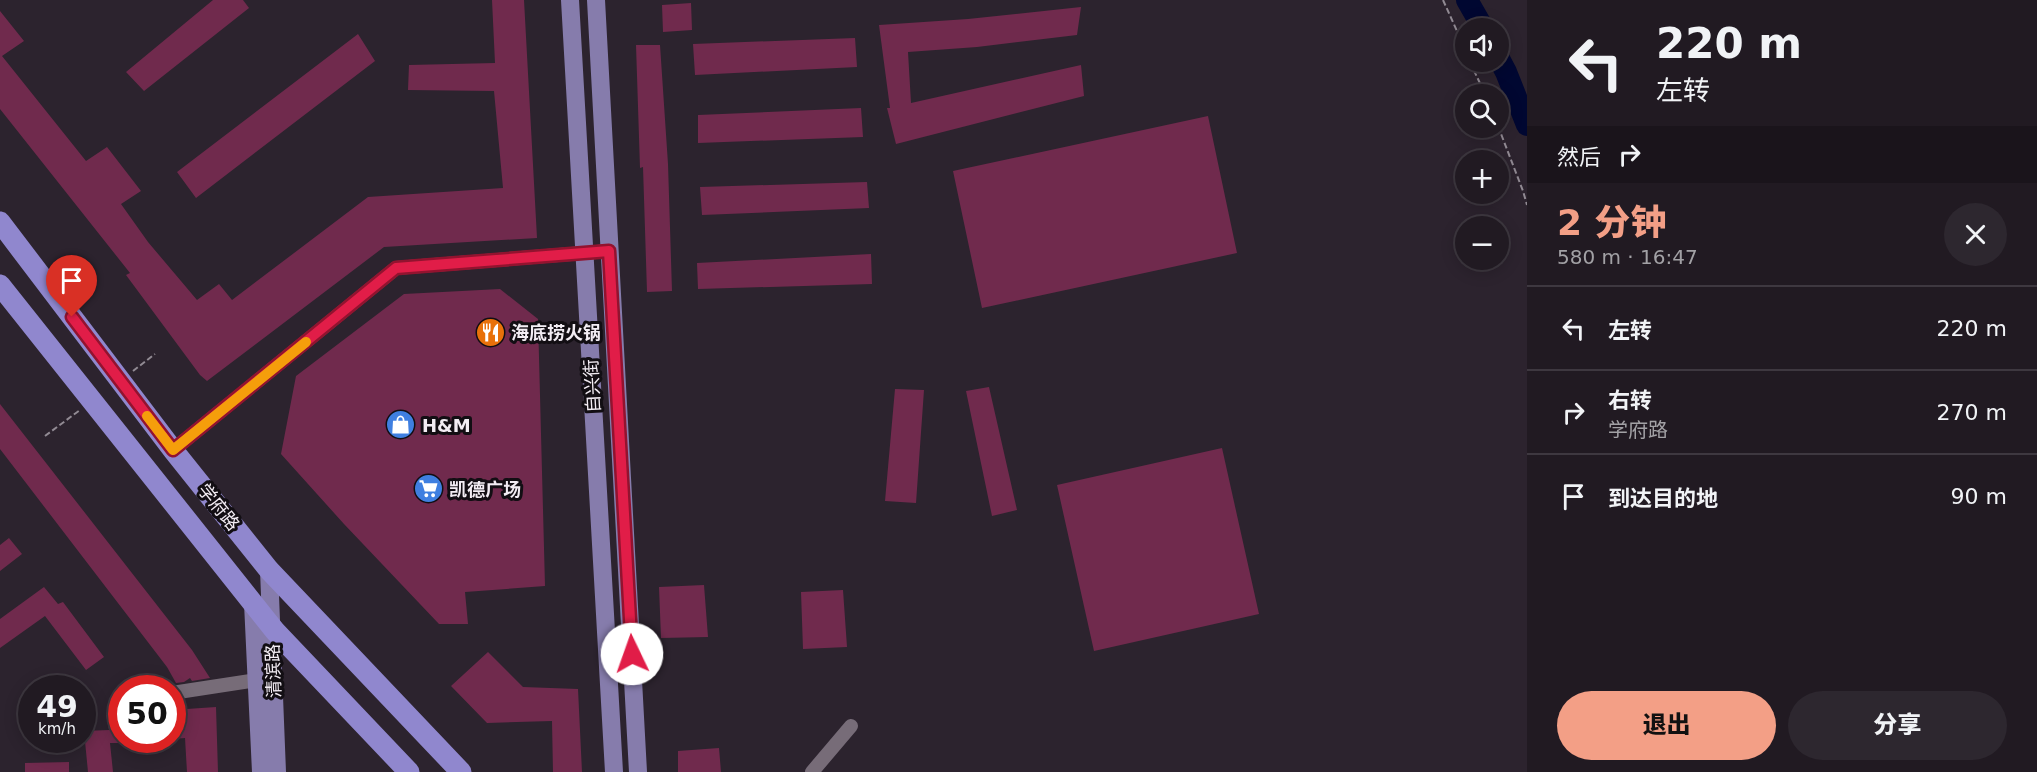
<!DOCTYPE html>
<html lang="zh">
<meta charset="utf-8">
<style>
:root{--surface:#211a22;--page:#2d272f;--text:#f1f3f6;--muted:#a2a1a5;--line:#3e3840;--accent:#f39f86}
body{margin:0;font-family:"DejaVu Sans","Noto Sans SC",sans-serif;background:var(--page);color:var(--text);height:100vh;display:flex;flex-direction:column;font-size:22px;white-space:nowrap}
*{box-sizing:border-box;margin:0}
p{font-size:20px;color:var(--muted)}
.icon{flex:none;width:33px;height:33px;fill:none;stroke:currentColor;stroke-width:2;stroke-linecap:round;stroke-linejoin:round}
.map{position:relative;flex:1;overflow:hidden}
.side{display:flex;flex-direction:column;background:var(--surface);width:510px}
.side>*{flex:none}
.banner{background:#211a22;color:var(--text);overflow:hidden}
.buttons{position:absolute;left:1455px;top:18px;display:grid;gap:12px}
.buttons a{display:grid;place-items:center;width:54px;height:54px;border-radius:50%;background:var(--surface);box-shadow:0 3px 15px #0003,0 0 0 2px var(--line);font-size:30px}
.speed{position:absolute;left:18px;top:675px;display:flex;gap:12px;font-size:30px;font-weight:700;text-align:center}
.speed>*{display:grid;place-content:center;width:78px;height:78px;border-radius:50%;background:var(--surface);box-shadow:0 3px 15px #0003,0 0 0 2px var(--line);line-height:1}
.speed small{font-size:15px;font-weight:400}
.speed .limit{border:9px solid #d22;background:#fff;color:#111}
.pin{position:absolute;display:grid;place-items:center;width:51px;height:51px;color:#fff;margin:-62px -26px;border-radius:50% 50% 50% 0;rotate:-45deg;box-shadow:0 0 6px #0007}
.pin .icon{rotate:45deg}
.me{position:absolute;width:66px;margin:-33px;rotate:357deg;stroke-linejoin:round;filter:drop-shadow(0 0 4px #0008)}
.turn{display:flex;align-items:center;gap:21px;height:126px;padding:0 30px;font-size:27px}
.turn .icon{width:78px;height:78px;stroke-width:2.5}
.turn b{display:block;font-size:42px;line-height:51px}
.then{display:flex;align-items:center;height:57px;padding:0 30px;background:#0003;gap:12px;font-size:22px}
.round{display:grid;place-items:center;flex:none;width:63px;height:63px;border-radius:32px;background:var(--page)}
.head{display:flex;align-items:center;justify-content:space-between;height:102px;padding:0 30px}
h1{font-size:36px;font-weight:800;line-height:45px;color:var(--accent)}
.primary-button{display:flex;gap:12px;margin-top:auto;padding:12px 30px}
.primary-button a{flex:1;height:69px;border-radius:36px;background:var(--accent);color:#111;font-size:24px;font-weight:800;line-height:69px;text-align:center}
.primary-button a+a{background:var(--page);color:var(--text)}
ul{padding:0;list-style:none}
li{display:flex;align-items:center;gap:18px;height:84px;padding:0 30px;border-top:2px solid var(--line)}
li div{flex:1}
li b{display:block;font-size:22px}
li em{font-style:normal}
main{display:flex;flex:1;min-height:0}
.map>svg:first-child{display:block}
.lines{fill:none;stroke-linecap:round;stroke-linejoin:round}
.river{stroke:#000731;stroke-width:22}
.building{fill:#702a4d}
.path{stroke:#918a93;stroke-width:2;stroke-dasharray:6 3;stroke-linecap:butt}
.minor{stroke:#776c78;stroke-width:14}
.major{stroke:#867cac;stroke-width:18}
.highway{stroke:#9087ce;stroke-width:21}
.route-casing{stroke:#92132f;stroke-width:15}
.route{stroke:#e11d48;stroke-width:10}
.slow{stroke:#f59e0b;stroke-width:10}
.labels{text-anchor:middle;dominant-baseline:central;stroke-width:6;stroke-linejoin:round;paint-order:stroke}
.poi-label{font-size:18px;font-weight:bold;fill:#f3edf4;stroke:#120e13;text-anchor:start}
.street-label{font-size:18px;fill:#f3edf4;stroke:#120e13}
</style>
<main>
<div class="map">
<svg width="1527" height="772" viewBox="0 0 1527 772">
<rect width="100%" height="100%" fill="#2c232e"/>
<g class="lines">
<!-- river -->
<path class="river" d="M1467 0 1483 28
M1498 57 1506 72 1527 125"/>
</g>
<!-- building -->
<path class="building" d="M213 0H243L249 8 144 91 126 72Z
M492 0H524L537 238 384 247 207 381 200 375 126 275 130 273 0 109V11L24 41 2 56 86 161 107 147 141 191 121 204 148 242 197 300 219 284 232 300 368 197 503 188 494 91 408 90 409 65 495 63Z
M691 3 692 30 663 32 662 5Z
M1081 7 1077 35 977 47 908 52 911 103 1081 65 1084 96 896 144 887 108H890L879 25 968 19Z
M358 34 375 61 196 198 177 172Z
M855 38 857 67 695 75 693 44Z
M636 45H660L668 164 672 291 647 292 643 167 640 168Z
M861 108 863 137 698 143V115Z
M1208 116 1237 253 982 308 953 171Z
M867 182 869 208 702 215 700 187Z
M871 254 872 284 698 289 697 263Z
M500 289 538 319 545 586 465 592 468 624H439L344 524 281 454 296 376 404 294Z
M989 387 1017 510 992 516 966 391Z
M895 389 924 390 916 503 885 501Z
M0 404 192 650 210 678 192 681 190 678 184 682 176 683 167 667 0 449Z
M1222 448 1259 614 1094 651 1057 485Z
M9 538 22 554 0 571V545Z
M704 585 708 637 661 638 659 587Z
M44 587 58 604 63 602 104 657 86 670 45 616 0 648V619Z
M843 590 847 647 803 649 801 592Z
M488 652 523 687 578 689 582 772H553L552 721 487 723 451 686Z
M216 707 218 772H187L185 738 172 739V710Z
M122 714V743H110L113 772H88L84 731 109 730 106 715Z
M719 748 721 772H678V751Z
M69 762V772H25V763Z"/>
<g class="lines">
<!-- path -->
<path class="path" d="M1443 0 1466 51
M1470 62 1485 94
M1498 126 1523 191 1527 205
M133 371 155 354
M45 436 80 410"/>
<!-- minor -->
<path class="minor" d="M173 450 396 268 609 251
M172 693 257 680
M812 772 851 726"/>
<!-- major -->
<path class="major" d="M570 0 614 772
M596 0 638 772
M269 570 277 772
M253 603 261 772"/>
<!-- highway -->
<path class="highway" d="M0 222 173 450 269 570 461 772
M0 285 275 631 409 772"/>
</g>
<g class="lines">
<defs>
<path id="route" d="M72 317 173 450 396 268 609 251 632 654"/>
</defs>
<!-- route casing -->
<use href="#route" class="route-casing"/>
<!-- route -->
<use href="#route" class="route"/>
<!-- slow -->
<path class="slow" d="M147 416 173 450 306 342"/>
</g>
<!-- icons -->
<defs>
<symbol id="restaurant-disc" viewBox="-11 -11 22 22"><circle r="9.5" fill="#e8710a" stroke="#120e13"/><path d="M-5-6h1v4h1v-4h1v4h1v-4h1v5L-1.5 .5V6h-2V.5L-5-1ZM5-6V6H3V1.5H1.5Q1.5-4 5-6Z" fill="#fff"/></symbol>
<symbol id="shop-disc" viewBox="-11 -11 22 22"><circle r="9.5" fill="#3f7fe0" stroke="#120e13"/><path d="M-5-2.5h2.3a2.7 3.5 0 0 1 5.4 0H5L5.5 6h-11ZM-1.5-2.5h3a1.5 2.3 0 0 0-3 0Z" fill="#fff"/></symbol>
<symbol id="supermarket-disc" viewBox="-11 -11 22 22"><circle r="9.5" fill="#3f7fe0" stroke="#120e13"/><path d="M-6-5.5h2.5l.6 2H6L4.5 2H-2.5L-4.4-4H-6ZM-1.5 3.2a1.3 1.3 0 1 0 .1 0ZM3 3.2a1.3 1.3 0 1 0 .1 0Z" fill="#fff"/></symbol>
</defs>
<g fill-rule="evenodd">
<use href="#restaurant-disc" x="474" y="316" width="33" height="33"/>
<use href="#shop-disc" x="384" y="408" width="33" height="33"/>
<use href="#supermarket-disc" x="412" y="472" width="33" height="33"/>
</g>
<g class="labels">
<!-- poi labels -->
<g class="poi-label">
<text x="511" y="332">海底捞火锅</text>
<text x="422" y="425">H&amp;M</text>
<text x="449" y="489">凯德广场</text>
</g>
<!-- street labels -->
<g class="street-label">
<text transform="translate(592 386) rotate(-93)">自兴街</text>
<text transform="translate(219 507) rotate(51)">学府路</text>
<text transform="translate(273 671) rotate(-92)">清滨路</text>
</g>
</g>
</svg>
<div class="buttons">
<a><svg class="icon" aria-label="sound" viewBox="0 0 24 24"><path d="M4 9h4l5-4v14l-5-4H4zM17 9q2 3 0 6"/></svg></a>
<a><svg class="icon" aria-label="search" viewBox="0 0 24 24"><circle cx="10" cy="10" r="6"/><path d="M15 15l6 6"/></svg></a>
<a>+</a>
<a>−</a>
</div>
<div class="speed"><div>49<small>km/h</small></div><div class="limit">50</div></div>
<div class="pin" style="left:72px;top:317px;background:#d93025"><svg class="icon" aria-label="arrive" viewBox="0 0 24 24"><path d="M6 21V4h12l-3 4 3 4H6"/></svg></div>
<svg class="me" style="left:632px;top:654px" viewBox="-20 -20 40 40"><circle r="19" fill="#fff"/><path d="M0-13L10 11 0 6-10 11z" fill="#e11d48"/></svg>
</div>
<section class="side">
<div class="banner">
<div class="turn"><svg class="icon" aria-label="left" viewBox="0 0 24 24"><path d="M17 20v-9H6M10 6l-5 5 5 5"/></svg><div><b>220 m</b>左转</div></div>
<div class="then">然后<svg class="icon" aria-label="right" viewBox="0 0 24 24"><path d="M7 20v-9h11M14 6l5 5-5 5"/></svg></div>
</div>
<div class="head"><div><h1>2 分钟</h1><p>580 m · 16:47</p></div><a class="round"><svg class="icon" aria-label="close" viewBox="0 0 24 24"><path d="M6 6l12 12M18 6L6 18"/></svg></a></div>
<ul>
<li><svg class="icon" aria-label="left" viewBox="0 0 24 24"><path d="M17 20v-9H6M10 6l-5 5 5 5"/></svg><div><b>左转</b></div><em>220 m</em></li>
<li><svg class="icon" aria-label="right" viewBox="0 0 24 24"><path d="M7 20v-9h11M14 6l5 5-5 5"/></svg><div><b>右转</b><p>学府路</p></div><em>270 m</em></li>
<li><svg class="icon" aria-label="arrive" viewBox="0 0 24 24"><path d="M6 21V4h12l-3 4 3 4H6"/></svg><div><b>到达目的地</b></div><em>90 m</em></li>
</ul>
<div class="primary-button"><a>退出</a><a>分享</a></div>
</section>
</main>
